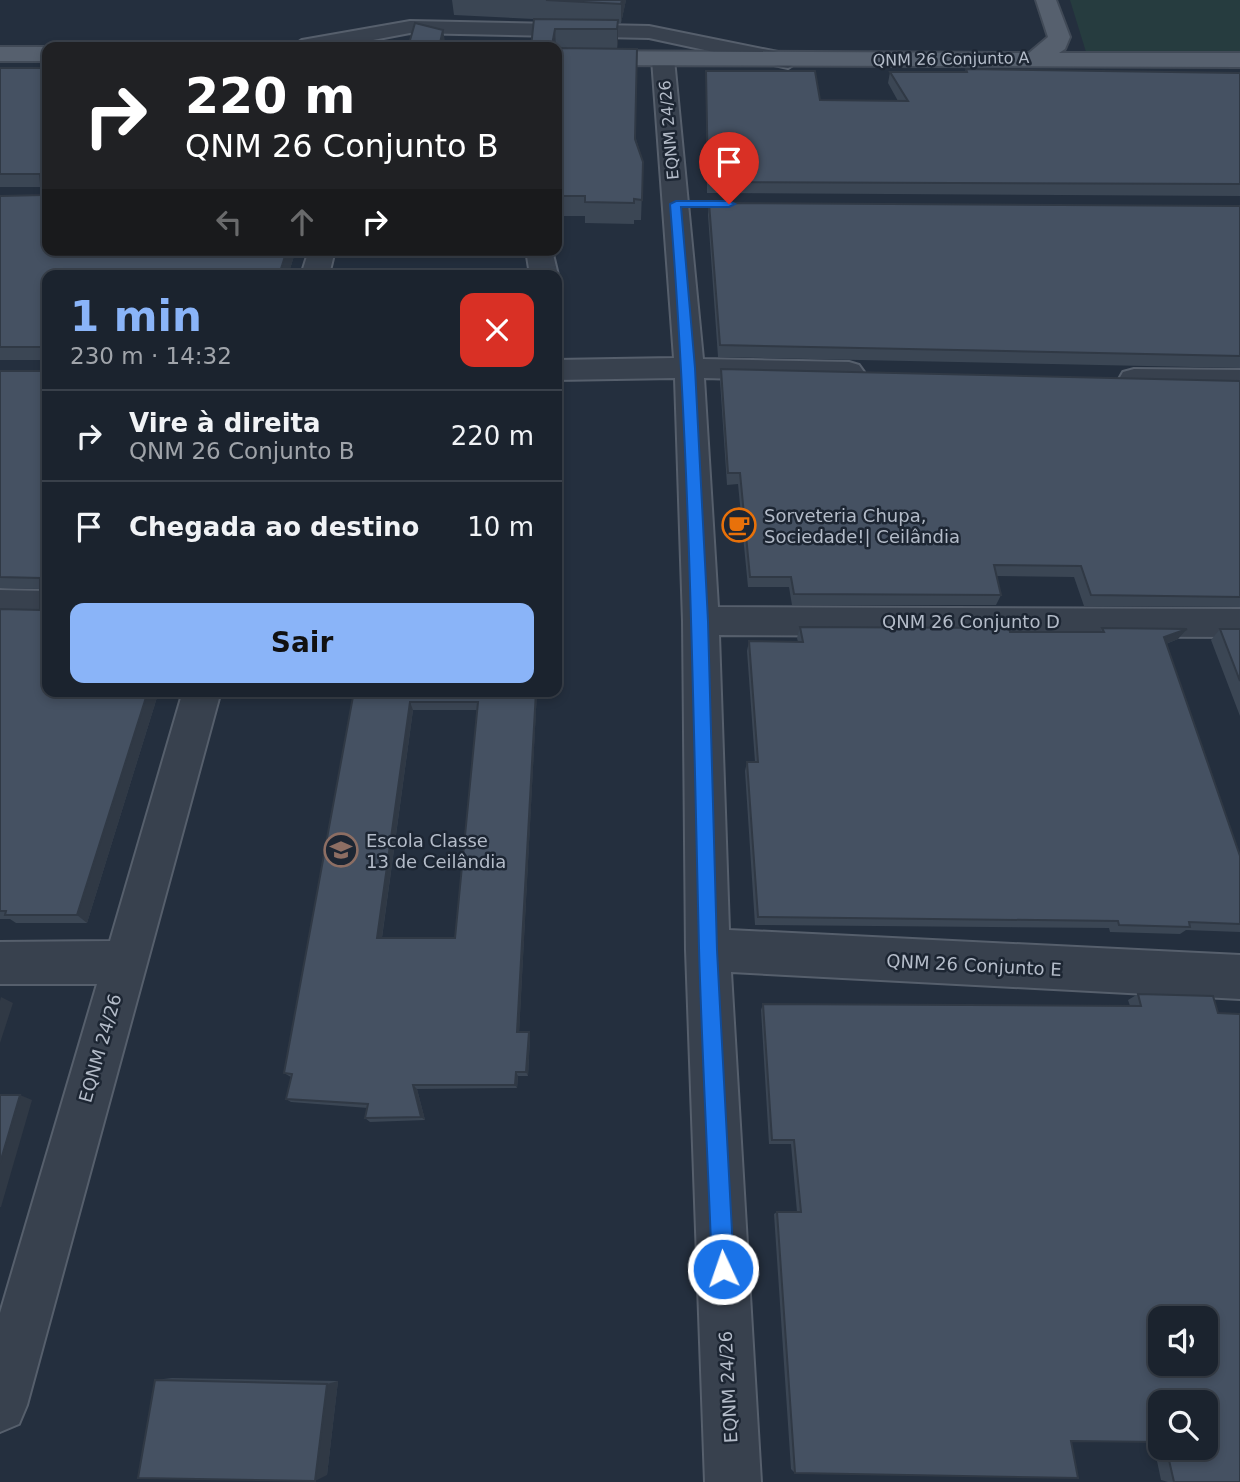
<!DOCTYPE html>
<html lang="pt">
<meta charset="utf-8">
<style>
:root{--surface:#1b232e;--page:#282f3a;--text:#f1f3f6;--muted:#a0a4aa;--line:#39404a;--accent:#8ab4f8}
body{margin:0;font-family:"DejaVu Sans",sans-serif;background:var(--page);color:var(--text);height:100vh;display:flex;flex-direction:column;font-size:26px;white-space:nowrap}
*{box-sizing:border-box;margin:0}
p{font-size:23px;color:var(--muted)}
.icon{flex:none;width:38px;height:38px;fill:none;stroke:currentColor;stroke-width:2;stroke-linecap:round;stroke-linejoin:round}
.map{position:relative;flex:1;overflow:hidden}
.details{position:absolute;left:42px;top:270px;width:520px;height:427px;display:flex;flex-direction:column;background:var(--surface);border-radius:14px;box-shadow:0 4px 10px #0003,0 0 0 2px var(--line)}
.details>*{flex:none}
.top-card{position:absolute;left:42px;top:42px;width:520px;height:214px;border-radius:14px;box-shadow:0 4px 10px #0003,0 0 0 2px var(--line);background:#202124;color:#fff;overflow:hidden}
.controls{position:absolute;left:1148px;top:1306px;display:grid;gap:14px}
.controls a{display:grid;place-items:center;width:70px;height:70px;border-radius:14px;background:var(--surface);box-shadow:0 4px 10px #0003,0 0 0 2px var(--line);font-size:35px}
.pin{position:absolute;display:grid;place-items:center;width:60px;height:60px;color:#fff;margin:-72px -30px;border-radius:50% 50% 50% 0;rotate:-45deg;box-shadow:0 0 7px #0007}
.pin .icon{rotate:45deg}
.me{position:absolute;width:77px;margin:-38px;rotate:357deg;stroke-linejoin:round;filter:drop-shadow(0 0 5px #0008)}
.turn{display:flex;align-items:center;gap:24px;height:147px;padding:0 28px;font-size:32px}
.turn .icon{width:91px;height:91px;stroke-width:2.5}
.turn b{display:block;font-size:49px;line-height:60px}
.lanes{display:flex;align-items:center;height:66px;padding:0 28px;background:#0003;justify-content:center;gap:35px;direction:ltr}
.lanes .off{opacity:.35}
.round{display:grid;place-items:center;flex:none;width:74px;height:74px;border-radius:14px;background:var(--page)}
.overview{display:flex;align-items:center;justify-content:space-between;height:119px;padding:0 28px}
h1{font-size:42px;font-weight:700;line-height:52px;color:var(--accent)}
.primary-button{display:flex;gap:14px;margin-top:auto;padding:14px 28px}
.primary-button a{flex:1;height:80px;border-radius:14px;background:var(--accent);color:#111;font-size:28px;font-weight:700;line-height:80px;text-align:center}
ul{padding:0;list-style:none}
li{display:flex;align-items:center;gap:21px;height:91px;padding:0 28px;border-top:2px solid var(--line)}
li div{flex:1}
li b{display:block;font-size:26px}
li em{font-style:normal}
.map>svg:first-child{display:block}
.green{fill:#263c3f}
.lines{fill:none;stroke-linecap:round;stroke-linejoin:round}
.minor-casing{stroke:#565f6c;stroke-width:4}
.major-casing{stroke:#414a57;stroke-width:4}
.minor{fill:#38414e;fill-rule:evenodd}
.major{fill:#56606e;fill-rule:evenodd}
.wall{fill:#3b4654;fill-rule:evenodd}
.shaded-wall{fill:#303945}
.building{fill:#455162;stroke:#303945;stroke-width:2;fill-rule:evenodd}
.route{fill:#1a73e8;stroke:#114b97;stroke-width:2}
.labels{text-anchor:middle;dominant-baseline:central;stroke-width:5;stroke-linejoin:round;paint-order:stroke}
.far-street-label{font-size:16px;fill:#b4bcc9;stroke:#1d2633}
.poi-label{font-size:18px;fill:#b4bcc9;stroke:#1d2633;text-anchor:start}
.street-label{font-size:18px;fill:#b4bcc9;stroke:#1d2633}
</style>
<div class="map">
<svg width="1240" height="1482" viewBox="0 0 1240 1482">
<rect width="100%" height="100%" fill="#242f3e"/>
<!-- green -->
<path class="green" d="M1070 0H1240V53L1086 52Z"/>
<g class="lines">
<defs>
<path id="minor" d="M410 21 649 26 788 54 799 61 788 68 649 38 410 33 336 47H291L302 40Z
M663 52 674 59 703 359 849 362 859 365 864 372 859 379 849 382 704 378 718 607 1240 609V637L719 635 729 930 1240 955V999L731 972 761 1482H705L686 950 683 621 675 378 556 380V360L674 358 652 59Z
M309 250H335L329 275H301Z
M526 250H552L558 275 556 277 530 275Z
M1134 369 1240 370V390L1134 389 1123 386 1119 379 1123 372Z
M0 590 47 591V619L0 618Z
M183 691H221L27 1405 19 1424 0 1432V1313L97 984H0V942L110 941Z"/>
<path id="major" d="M1036 0H1056L1070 37 1065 49 1059 53H1240V67L556 65V51L1029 53 1048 37Z
M0 47H47V61H0Z"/>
</defs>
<!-- minor casing -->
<use href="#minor" class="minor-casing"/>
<!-- major casing -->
<use href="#major" class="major-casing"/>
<!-- minor -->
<use href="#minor" class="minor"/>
<!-- major -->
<use href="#major" class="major"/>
</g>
<!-- wall -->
<path class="wall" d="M452 0H626L621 23H618V40L617 49 636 139 643 162 641 220H634V224L585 223V216H562L561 204H559L558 185H556V47H531L534 19 454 15Z
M0 68H47V250H296L288 275 47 691H159L87 923H16L10 919H0V609L40 610V589L0 588V371H41V360H0V196L42 195V187H0Z
M966 69 1240 73V196L707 193 706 71 820 100 898 101 888 83 890 72H965Z
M709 203 1240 206V368L718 357 708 215Z
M721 369 1240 381V607L1084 606 1074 577 997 576 1001 595 996 605H792L789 587H748L738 484 727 485 720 381Z
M800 627 1100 632 1102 628 1178 639 1166 644 1240 856V932L1186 930 1180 934 1110 932 1109 928 755 925 745 771 747 762H755L747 651 749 641 798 642 797 638Z
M1220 629H1240V716L1211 640Z
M354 691H537L519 1032H529L530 1037 528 1076H518L517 1088 417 1089 425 1120 370 1122 365 1118 368 1108 291 1102 286 1099 291 1077 284 1073ZM413 710H477L455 938H382Z
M1138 994 1213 996 1240 1482H1168L1161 1480 1153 1442 1071 1441 795 1473 791 1469 774 1214 777 1212H797L791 1144H769L761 1010 763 1004 1130 1006 1128 1000ZM1160 1402 1206 1447H1160Z
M172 1378 338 1381 327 1475 155 1380Z"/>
<!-- shaded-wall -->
<path class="shaded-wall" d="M622 0H626L621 23V4Z
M618 20V40L617 49V29Z
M555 29 556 47H552Z
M443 30 446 47H439Z
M287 250H296L288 275H279Z
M1187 629 1178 639 1155 648 1164 637Z
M148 691H159L87 923 77 915Z
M536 691H537L519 1036 517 1032Z
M410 702 413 710 381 944 377 938Z
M1 997 13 1003 0 1043V1001Z
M529 1032 530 1037 528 1076 526 1072Z
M516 1072 518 1076 517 1088 515 1085Z
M413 1085 417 1089 425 1120 421 1117Z
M20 1095 32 1100 1 1207H0V1163Z
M338 1381 327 1475 315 1481 327 1384Z"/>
<!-- building -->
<path class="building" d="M546 0H622L621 4Z
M534 19 618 20 617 29H555L552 45 554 47H531Z
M415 23 443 30 439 47H408Z
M556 48 637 49 635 139 643 162 642 200 634 199V203L585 202V196H561L562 184H558L560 164H556Z
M0 68H47V250H287L279 275H47V691H148L77 915H5L6 911H0V609L40 610V578L0 577V371H41V347H0V196L42 195 40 174H0Z
M966 69 1240 73V184L708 182 706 71H815L820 100 908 101 890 72H967Z
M709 203 1240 206V356L720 345Z
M721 369 1240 381V597L1091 595 1081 566 994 565 1001 595 794 594 791 577H750L740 473H728Z
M800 627 1009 628 1010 632H1104L1102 628 1187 629 1164 637 1240 856V924L1189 922 1190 927 1119 925 1118 921 758 917 747 762H758L749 641 803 642Z
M1220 629H1240V681Z
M354 691H536L517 1032H529L526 1072H516L515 1085H413L421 1117 365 1118 368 1104 286 1099 292 1074 284 1073ZM410 702H478L455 938H377Z
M1138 994 1213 996 1218 1013 1240 1014V1482H1174L1166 1447H1206V1402H1160V1442L1071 1441 1078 1478 795 1473 777 1212H801L794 1140H772L763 1004 1141 1006ZM1160 1318H1206V1363H1160Z
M0 1095H20L0 1163Z
M155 1380 327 1384 315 1481 138 1478Z"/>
<!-- route -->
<path class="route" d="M676 201H729L735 204 729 207H681L695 368 708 621 717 950 734 1269 730 1277 723 1280 715 1277 712 1269C708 1162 702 1055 699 948 693 699 690 453 670 204Z"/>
<!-- icons -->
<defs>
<symbol id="cafe-ring" viewBox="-11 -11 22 22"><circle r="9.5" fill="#1d2633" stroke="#e8710a" stroke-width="1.5"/><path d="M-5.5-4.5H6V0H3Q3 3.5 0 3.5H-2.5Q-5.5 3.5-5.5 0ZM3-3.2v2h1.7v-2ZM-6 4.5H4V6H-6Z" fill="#e8710a"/></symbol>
<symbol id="school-ring" viewBox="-11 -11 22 22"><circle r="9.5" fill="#1d2633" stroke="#8d6e63" stroke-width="1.5"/><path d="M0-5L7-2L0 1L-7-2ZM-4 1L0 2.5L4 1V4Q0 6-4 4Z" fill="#8d6e63"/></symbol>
</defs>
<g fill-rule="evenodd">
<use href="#cafe-ring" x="720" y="506" width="38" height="38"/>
<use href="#school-ring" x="322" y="831" width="38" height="38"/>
</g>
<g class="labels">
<!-- far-street labels -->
<g class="far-street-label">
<text transform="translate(951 59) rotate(-1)">QNM 26 Conjunto A</text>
<text transform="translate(669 130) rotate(-95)">EQNM 24/26</text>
</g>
<!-- poi labels -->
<g class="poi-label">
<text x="764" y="515">Sorveteria Chupa,<tspan x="764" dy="21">Sociedade!| Ceilândia</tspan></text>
<text x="366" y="840">Escola Classe<tspan x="366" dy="21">13 de Ceilândia</tspan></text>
</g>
<!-- street labels -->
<g class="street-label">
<text x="971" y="621">QNM 26 Conjunto D</text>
<text transform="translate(974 965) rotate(3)">QNM 26 Conjunto E</text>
<text transform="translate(100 1048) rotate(-74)">EQNM 24/26</text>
<text transform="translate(728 1387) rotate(-93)">EQNM 24/26</text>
</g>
</g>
</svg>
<div class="controls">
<a><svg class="icon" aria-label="sound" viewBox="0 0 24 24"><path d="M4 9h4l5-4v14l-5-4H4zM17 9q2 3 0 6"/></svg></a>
<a><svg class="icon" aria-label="search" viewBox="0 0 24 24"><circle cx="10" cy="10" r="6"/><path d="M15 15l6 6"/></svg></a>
</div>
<div class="pin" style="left:729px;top:204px;background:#d93025"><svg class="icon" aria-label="arrive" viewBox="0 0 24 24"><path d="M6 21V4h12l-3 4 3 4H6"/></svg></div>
<svg class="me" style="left:723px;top:1269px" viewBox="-20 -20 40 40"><circle r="17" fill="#1a73e8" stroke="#fff" stroke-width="3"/><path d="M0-11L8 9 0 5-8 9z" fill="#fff"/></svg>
<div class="top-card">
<div class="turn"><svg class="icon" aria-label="right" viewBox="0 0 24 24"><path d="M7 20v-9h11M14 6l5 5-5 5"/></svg><div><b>220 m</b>QNM 26 Conjunto B</div></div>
<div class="lanes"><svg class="icon off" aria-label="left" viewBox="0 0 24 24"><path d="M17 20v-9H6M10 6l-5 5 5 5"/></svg><svg class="icon off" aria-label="ahead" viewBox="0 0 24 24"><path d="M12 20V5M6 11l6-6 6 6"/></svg><svg class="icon" aria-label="right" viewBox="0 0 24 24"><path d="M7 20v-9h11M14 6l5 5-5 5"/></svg></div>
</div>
<section class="details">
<div class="overview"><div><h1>1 min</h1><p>230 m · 14:32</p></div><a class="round" style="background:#d93025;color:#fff"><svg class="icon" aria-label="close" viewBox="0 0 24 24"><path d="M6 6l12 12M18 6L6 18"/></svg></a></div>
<ul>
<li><svg class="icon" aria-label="right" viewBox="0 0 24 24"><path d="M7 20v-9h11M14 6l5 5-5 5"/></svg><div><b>Vire à direita</b><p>QNM 26 Conjunto B</p></div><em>220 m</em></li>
<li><svg class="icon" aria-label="arrive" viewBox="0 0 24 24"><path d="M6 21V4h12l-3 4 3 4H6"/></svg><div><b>Chegada ao destino</b></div><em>10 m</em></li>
</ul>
<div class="primary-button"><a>Sair</a></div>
</section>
</div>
